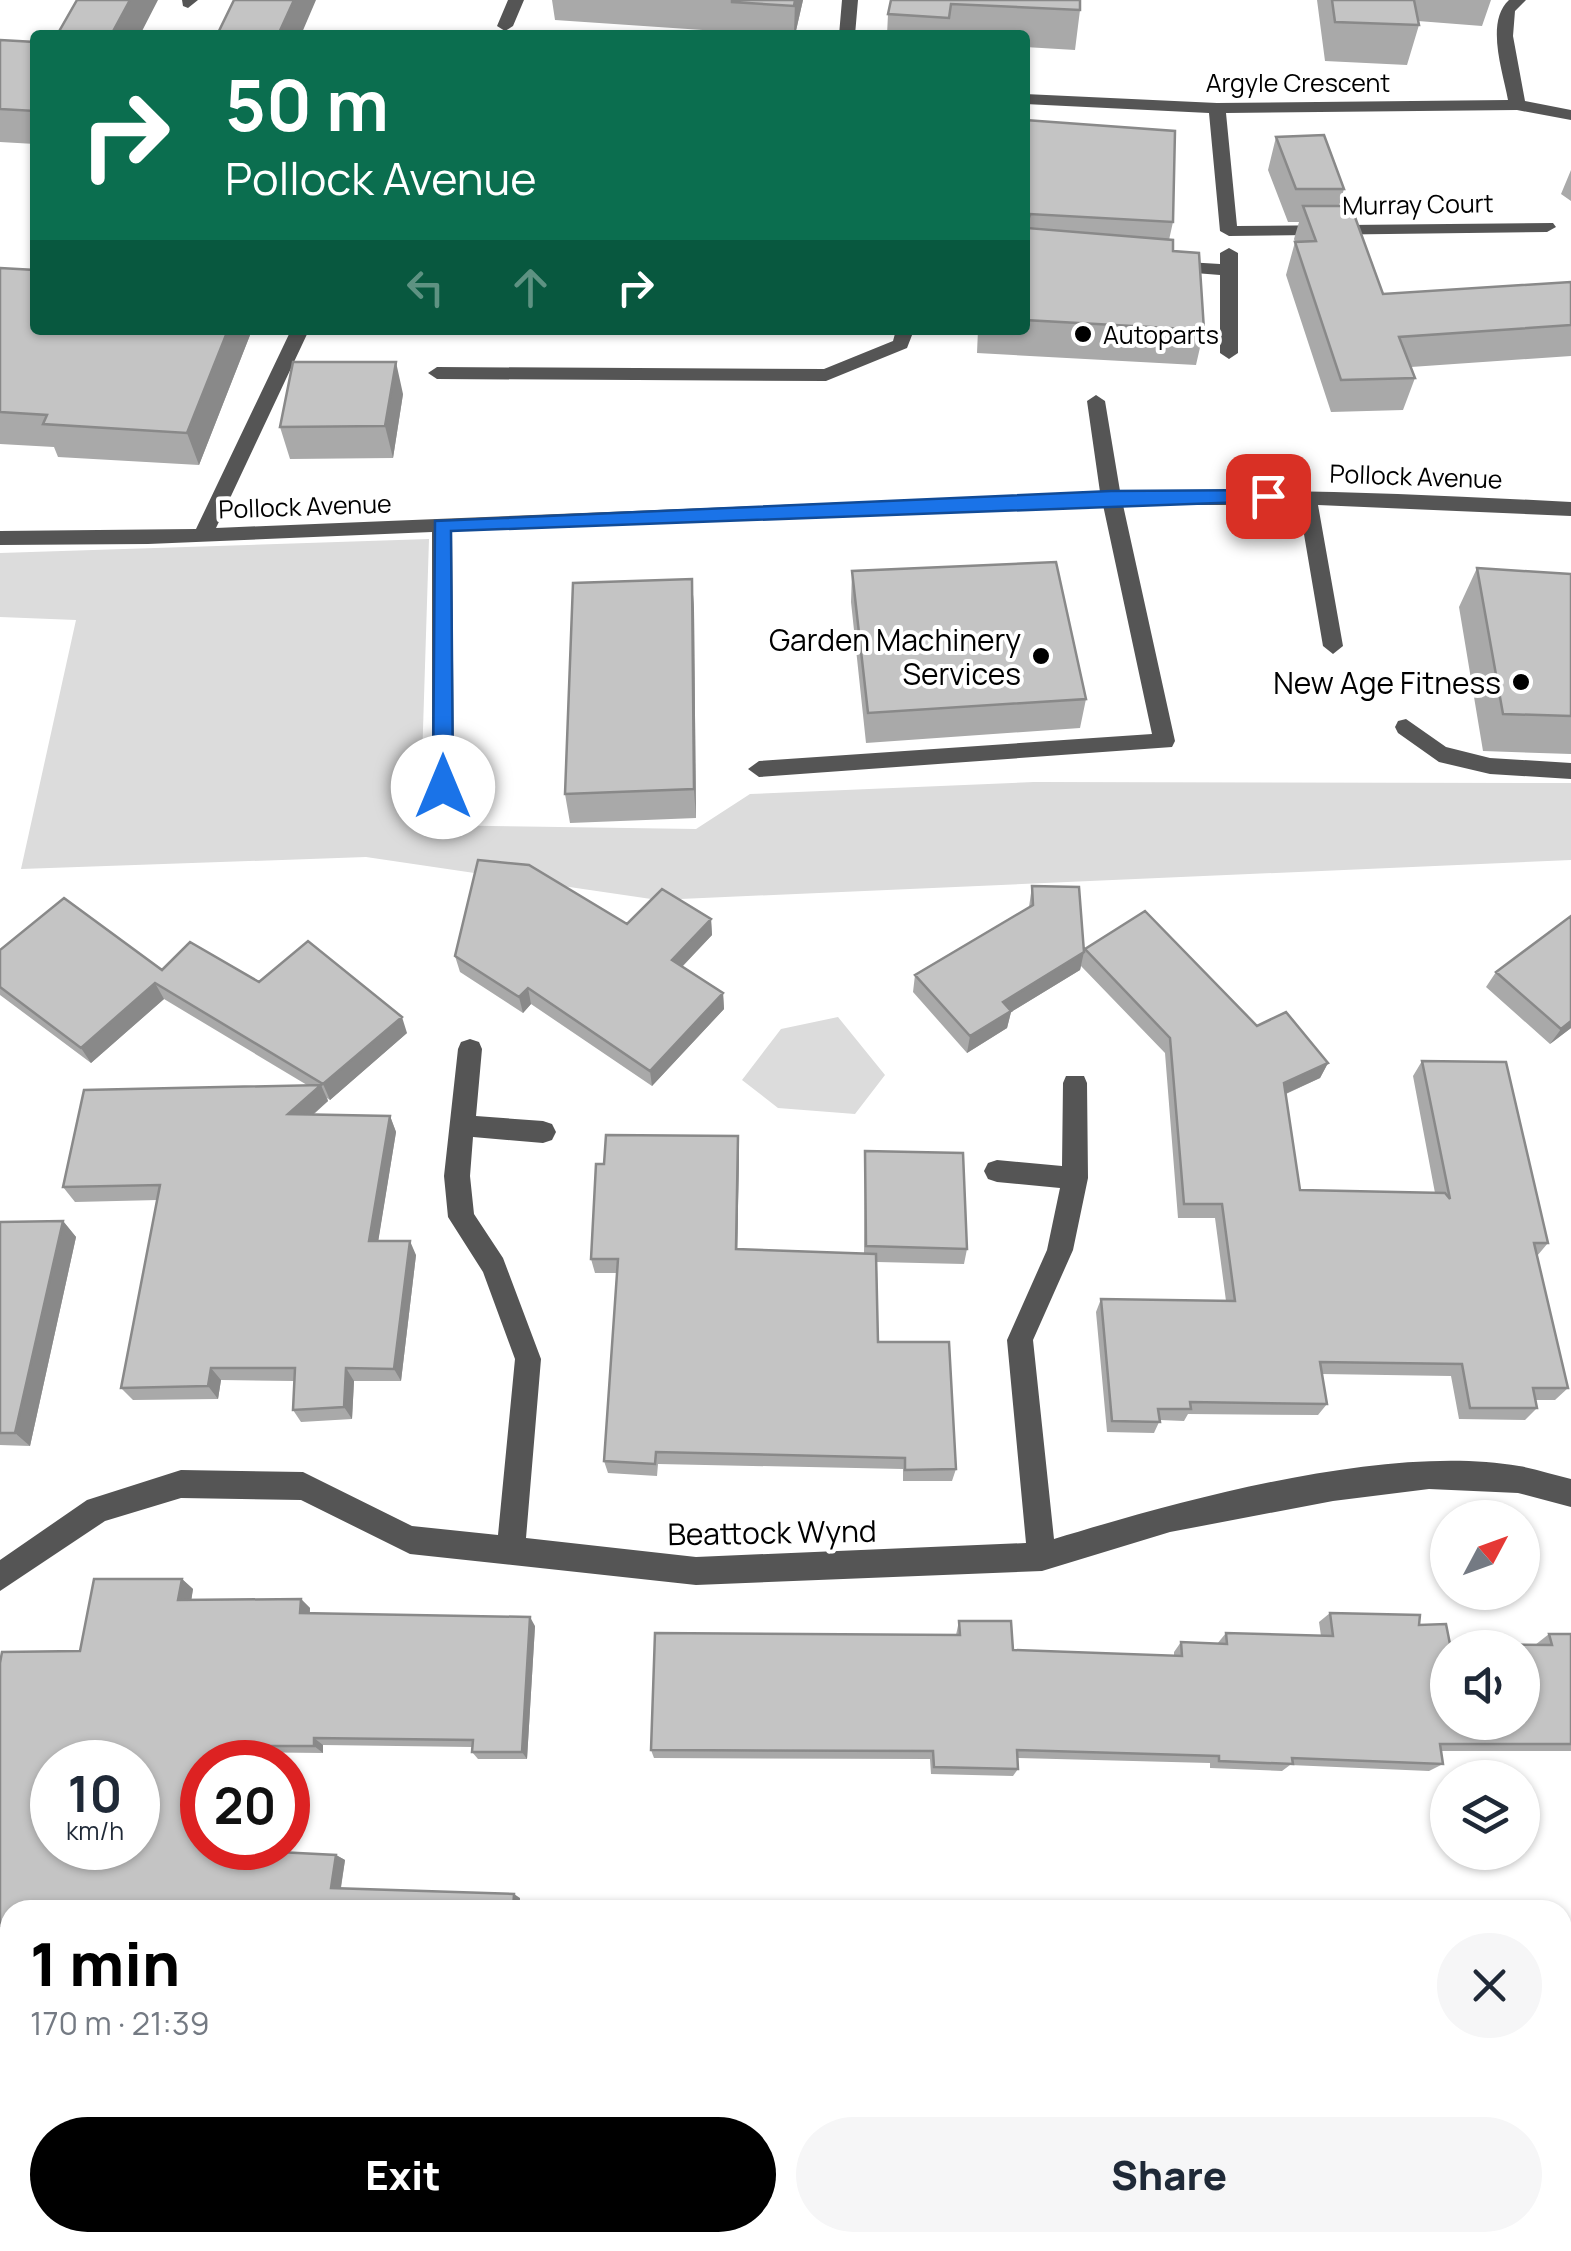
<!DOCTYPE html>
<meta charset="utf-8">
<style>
:root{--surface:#fff;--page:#f6f6f7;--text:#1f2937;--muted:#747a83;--accent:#000}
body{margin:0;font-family:Manrope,sans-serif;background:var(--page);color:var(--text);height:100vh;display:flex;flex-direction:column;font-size:38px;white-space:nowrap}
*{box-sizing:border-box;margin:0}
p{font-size:32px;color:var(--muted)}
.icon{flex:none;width:55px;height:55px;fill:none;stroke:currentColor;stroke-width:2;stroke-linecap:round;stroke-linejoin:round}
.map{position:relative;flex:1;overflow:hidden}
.drawer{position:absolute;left:0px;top:1900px;width:1572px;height:352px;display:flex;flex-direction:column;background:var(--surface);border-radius:30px 30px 0 0;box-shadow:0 2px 8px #0004}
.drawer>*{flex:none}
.guide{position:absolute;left:30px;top:30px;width:1000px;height:305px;border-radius:10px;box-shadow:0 2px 8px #0004;background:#0b6e4f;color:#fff;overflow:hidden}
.needle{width:65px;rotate:49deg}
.fabs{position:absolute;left:1430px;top:1500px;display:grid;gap:20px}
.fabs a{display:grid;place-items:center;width:110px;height:110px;border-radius:50%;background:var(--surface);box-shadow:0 2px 8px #0004;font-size:50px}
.speed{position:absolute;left:30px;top:1740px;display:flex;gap:20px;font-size:50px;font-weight:700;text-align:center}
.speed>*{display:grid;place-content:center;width:130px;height:130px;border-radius:50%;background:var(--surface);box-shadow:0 2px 8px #0004;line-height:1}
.speed small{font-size:25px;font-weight:400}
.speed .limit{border:15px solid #d22;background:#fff;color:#111}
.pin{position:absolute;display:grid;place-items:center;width:85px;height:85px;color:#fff;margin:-42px;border-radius:20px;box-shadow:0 5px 15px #0006}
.me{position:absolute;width:110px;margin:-55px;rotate:0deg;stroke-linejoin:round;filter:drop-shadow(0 0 8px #0008)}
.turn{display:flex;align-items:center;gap:35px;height:210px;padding:0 30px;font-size:45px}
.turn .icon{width:130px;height:130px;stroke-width:2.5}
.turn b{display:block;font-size:70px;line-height:85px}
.lanes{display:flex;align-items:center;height:95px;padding:0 30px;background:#0003;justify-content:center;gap:50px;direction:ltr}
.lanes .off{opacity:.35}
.round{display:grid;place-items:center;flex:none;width:105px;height:105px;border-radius:52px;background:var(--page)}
.summary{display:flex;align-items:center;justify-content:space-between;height:170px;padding:0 30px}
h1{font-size:60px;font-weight:800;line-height:75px;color:var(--accent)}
.button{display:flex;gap:20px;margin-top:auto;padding:20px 30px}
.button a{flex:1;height:115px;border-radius:60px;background:var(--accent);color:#fff;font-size:40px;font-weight:800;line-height:115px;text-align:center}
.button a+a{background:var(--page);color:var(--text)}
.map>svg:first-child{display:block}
.green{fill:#dcdcdc}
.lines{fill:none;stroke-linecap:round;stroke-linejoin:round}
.minor{fill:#555;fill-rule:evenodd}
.wall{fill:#a9a9a9}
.shaded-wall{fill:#898989}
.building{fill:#c4c4c4;stroke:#898989;stroke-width:2.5;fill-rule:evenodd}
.route{fill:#1a73e8;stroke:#114b97;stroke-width:2.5}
.poi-dot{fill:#000;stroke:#fff;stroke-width:4}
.labels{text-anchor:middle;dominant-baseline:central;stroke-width:8;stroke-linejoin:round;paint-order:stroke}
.far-street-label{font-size:25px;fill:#000;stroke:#fff}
.far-poi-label{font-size:25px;fill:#000;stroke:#fff;text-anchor:start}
.poi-label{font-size:30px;fill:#000;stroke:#fff;text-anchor:end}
.street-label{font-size:30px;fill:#000;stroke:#fff}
</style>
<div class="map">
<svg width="1571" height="2251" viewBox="0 0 1571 2251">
<rect width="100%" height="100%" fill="#fff"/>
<!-- green -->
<path class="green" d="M429 539 420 825 696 829 750 794 1034 782 1571 783V860L658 900 366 857 21 869 76 620 0 617V553Z
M838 1017 885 1075 855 1114 778 1108 742 1080 781 1029Z"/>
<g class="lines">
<!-- minor -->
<path class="minor" d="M182 0H198L188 8 183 6Z
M508 0H524L513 26 505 31 497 26Z
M842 0H858L855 35H839Z
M1509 0H1526L1515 11 1513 36 1525 101 1571 110V120L1517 110 1226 113 1237 226 1553 223 1556 227 1547 232 1229 236 1220 231 1209 113 1025 104V94L1217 103 1508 100C1503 72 1485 22 1509 0Z
M1229 248 1238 253V353L1229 359 1220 353V275L1170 271 1161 266 1170 261 1220 264V253Z
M291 330H309L216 528 1100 492 1087 401 1096 395 1105 401 1120 491C1271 488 1420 494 1571 502V516L1318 505 1343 646 1333 654 1323 646 1299 505H1123L1175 741 1172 747 759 777 748 769 759 761 1152 734 1103 505 452 531 454 787 443 795 432 787V532L148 544 0 545V531L196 529Z
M896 330H914L907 348 826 381 437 379 428 373 437 367 824 369 893 341Z
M1406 719 1446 747 1490 758 1571 763V779L1490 774 1439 762 1398 733 1395 727 1398 721Z
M470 1039 479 1042 482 1049 476 1116 543 1121 552 1124 556 1132 552 1140 543 1143 473 1137 470 1176 474 1214 503 1258 541 1359 526 1538 696 1557 1026 1543 1007 1340 1047 1250 1060 1188 997 1182 988 1179 984 1171 988 1163 997 1160 1062 1166 1063 1083 1066 1076H1084L1087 1083 1088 1178 1073 1250 1033 1340 1054 1539C1182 1500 1387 1443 1519 1466 1537 1469 1554 1475 1571 1479V1507L1518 1493 1429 1489 1333 1501 1170 1532 1042 1571 696 1585 410 1554 301 1500 181 1498 105 1521 0 1591V1560L87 1500 181 1470 303 1472 412 1526 498 1535 515 1359 483 1272 448 1217 444 1176 458 1049 461 1042Z
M0 2155H10V2189H0Z
M245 2242H279L278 2251H244Z
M1489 2242H1523L1524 2251H1490Z"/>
</g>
<!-- wall -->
<path class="wall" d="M552 0H803L795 35H732V32L555 20Z
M891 0 1080 10 1075 50 1025 47V35H887L888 14Z
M1317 0H1491L1482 26 1418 21 1419 25 1407 65 1325 61Z
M0 40 35 42V144L0 142Z
M1025 120 1173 222 1169 240 1173 251 1204 330 1196 365 977 353 978 330H1025Z
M1276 137 1344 189 1339 206 1383 294 1571 282V356L1411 367 1415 378 1403 410 1331 412 1286 275 1295 242 1294 239 1299 222H1288L1268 170Z
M1571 170V201L1561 194Z
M0 268 252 330 199 465 58 457 54 447 0 444Z
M403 394 393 458 290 459 280 427Z
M1477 568 1571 574V754L1483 751 1459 607Z
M852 571 1086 699 1080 728 866 743 851 602Z
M692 579 694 610 696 818 570 823 565 794Z
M1032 886 1084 952 1085 949 1257 1026 1328 1063 1320 1078 1286 1094 1300 1190 1435 1193 1413 1076 1422 1061 1548 1243 1537 1256 1568 1388 1555 1400H1535L1537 1408 1525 1420 1459 1419 1451 1376 1322 1374 1327 1404 1318 1415 1188 1414 1184 1421 1160 1420 1154 1433 1107 1432 1096 1312 1101 1299 1226 1301 1215 1218H1178L1165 1053 1081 966 1080 970 1011 1012 1007 1028 967 1053 913 992 915 975 1029 907Z
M1571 916V1028L1550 1044 1486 987 1496 972Z
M711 919 712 935 682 967 723 993 724 1009 652 1086 531 1004 523 1013 460 972 455 956 627 924Z
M0 950 259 982 407 1033 330 1100 327 1098 328 1101 313 1115 390 1116 396 1132 378 1241 416 1255 401 1381H354L352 1419 301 1422 293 1410 294 1381 221 1380 218 1399 133 1400 121 1388 158 1200 75 1202 63 1187 307 1085 164 999 91 1063 0 995Z
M739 1151 737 1249 864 1254 865 1151 967 1249 964 1264 877 1262 878 1342 956 1469 952 1481H903V1469L658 1464 657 1476 608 1473 604 1461 617 1273H595L591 1259 604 1164Z
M63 1221 76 1237 30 1446 0 1445V1222Z
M182 1579 193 1589 191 1600 301 1599 310 1608V1614L535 1626 527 1759H478L472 1752V1747L323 1745V1753L238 1752 237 1762H202V1848H228V1850L336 1855 345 1860 341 1888 520 1898 519 1910H10V1927H0V1929V1663L80 1651Z
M1330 1613 1419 1625 1450 1644 1535 1645 1549 1634H1571V1751H1441L1443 1764 1429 1771 1290 1765 1282 1771 1210 1768V1763L1018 1758V1769L1013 1776 931 1774 930 1759 654 1758 651 1750 956 1635 959 1621 1013 1650 1174 1656V1652L1181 1642 1217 1644 1226 1633 1321 1636 1319 1622Z
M1038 2242H1325L1326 2251H1038Z"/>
<!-- shaded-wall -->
<path class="shaded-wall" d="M130 0H158L140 35H111Z
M294 0H316L301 35H278Z
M795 0H803L795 35H794Z
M228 330H252L199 465 187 433Z
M396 362 403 394 393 458 385 426Z
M692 579 694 610 696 818 694 789Z
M711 919 712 935 673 976 672 960Z
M1084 952 1080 970 1011 1012 1007 1028 967 1053 970 1036 1003 1002Z
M155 983 164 999 91 1063 81 1048Z
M528 988 531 1004 523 1013 519 997Z
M723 993 724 1009 652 1086 650 1071Z
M402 1017 407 1033 330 1100 323 1084Z
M1571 1021V1028L1550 1044 1561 1029Z
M1328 1063 1320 1078 1276 1098 1284 1083Z
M321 1085 328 1101 295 1130 288 1114Z
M390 1116 396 1132 376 1255 369 1241Z
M738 1136 739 1151 737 1263 736 1249Z
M63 1221 76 1237 30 1446 15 1433Z
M410 1241 416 1255 401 1381 394 1369Z
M211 1368 221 1380 218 1399 208 1386Z
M346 1368 354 1381 352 1419 344 1407Z
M182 1579 193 1589 190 1609 178 1600Z
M301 1599 310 1608 309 1623 300 1613Z
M530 1617 535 1626 527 1759 522 1752Z
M314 1738 323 1745V1753L314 1746Z
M227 1746 238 1752 237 1762H225Z
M336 1855 345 1860 340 1892 331 1888Z
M514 1894 520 1898 519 1910H513Z"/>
<!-- building -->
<path class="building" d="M77 0H130L111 35H57Z
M234 0H294L278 35H217Z
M732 0H795L794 6 732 2Z
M891 0H1080V10L951 4 949 18 888 14Z
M1332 0H1414L1419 25 1335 22Z
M0 40 35 42V111L0 109Z
M1025 120 1175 131 1173 222 1030 214 1026 228 1173 240V251L1199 253 1204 330 1025 320Z
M1324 135 1344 189H1296L1276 137Z
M1303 206H1351L1383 294 1571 282V325L1399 337 1415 378 1341 380 1295 242 1316 241Z
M0 268 35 270V330H228L187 433 43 424 47 415 0 412Z
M293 362H396L385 426 280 427Z
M1056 562 1086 699 868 713 852 571Z
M1477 568 1571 574V716L1503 714Z
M692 579 694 789 565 794 573 583Z
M478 860 529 865 627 924 662 889 711 919 672 960 723 993 650 1071 528 988 519 997 455 956Z
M1032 886 1079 887 1084 952 1003 1002 1011 1011 970 1036 915 975 1033 905Z
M64 898 162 970 190 942 259 982 308 941 402 1017 323 1084 155 983 81 1048 0 987V950Z
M1145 911 1257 1026 1286 1012 1328 1063 1284 1083 1300 1190 1445 1193 1450 1199 1422 1061 1506 1062 1548 1243H1534L1568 1388H1533L1537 1408H1470L1462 1364 1320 1362 1327 1404 1190 1402 1191 1409H1158L1160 1422 1112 1421 1101 1299 1235 1301 1222 1204H1184L1170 1038 1085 949Z
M1571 916V1021L1561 1029 1496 972Z
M321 1085 288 1114 390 1116 369 1241H410L394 1369 346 1368 344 1407 293 1410 295 1368H211L208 1386 121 1388 160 1185 63 1187 84 1090Z
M606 1135 738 1136 736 1249 876 1254 878 1342H949L956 1469 905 1470V1458L656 1452 655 1464 604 1461 618 1259H591L596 1164H604Z
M865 1151 963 1153 967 1249 866 1246Z
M63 1221 15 1433H0V1222Z
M94 1579H182L178 1600 301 1599 300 1613 530 1617 522 1752H472L473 1740 314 1738V1746H227L225 1762H202V1848L336 1855 331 1888 514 1894 513 1910H10V1923H0V1663L2 1652 80 1651ZM52 1762H138V1848H52Z
M1330 1613 1420 1615 1419 1625 1446 1624 1450 1644 1552 1645 1549 1634H1571V1744H1440L1443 1764 1292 1758 1293 1764 1219 1761V1756L1017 1750 1018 1769 934 1767 933 1751 651 1750 655 1633 960 1635 959 1621H1011L1013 1650 1182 1656 1181 1642 1227 1644 1226 1633 1333 1636ZM1448 1648H1522V1722H1448Z
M596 2242H698V2251H595Z
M1052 2242H1325L1326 2251H1053Z"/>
<!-- route -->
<path class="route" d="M1268 490 1274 492V501L451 531 453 787 443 795 433 787 435 521 1111 491Z"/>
<!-- markers -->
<g class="poi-dot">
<circle cx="1083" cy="334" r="10"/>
<circle cx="1041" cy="656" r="10"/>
<circle cx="1521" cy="682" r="10"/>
</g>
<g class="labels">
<!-- far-street labels -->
<g class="far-street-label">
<text x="1298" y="82">Argyle Crescent</text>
<text transform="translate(1418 204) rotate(-1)">Murray Court</text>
<text transform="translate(1416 476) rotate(2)">Pollock Avenue</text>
<text transform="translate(305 506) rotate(-2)">Pollock Avenue</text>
</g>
<!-- far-poi labels -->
<g class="far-poi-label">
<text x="1103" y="334">Autoparts</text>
</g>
<!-- poi labels -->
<g class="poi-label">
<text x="1021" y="639">Garden Machinery<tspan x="1021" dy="34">Services</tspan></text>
<text x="1501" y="682">New Age Fitness</text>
</g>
<!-- street labels -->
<g class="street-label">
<text transform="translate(772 1532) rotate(-1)">Beattock Wynd</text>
</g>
</g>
</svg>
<div class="fabs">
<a><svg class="needle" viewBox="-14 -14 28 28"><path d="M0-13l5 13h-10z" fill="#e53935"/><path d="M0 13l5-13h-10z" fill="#747a83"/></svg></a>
<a><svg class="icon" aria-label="sound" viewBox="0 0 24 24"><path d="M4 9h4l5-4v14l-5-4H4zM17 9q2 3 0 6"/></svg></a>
<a><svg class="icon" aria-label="layers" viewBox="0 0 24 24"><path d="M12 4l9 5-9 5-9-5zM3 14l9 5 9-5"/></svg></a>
</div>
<div class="speed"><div>10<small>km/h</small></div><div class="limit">20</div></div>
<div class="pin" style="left:1268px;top:496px;background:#d93025"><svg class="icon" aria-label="arrive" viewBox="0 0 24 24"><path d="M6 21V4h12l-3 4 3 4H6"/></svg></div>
<svg class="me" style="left:443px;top:787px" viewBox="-20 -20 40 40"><circle r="19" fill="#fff"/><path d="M0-13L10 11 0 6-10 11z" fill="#1a73e8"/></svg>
<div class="guide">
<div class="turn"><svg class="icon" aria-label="right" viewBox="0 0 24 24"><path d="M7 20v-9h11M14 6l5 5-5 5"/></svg><div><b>50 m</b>Pollock Avenue</div></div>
<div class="lanes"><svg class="icon off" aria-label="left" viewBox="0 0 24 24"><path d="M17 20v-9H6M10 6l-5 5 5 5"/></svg><svg class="icon off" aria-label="ahead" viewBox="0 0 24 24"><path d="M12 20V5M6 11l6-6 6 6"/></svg><svg class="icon" aria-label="right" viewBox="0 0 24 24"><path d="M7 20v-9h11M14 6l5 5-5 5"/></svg></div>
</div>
<section class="drawer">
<div class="summary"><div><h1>1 min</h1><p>170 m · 21:39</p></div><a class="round"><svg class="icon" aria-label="close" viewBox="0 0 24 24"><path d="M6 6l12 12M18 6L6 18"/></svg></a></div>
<div class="button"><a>Exit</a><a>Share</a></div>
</section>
</div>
